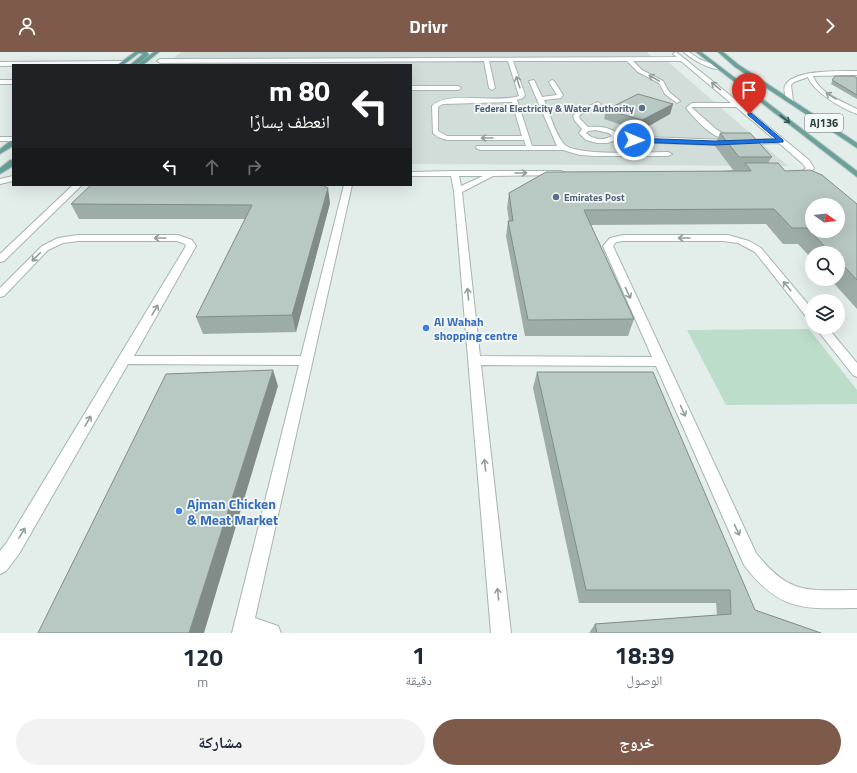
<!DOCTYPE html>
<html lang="ar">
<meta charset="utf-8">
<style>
:root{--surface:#fff;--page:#f2f2f3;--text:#1f2937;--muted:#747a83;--accent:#7d5a49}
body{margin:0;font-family:"Titillium Web","Noto Naskh Arabic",sans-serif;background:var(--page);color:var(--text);direction:rtl;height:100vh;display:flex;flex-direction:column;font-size:15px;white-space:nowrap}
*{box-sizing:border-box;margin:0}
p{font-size:13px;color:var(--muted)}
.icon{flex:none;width:22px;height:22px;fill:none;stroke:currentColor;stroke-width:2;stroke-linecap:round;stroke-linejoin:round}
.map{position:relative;height:581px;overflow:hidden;direction:ltr}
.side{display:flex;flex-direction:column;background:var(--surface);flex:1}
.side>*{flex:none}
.banner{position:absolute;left:12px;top:12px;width:400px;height:122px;border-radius:0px;box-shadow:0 4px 16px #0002;direction:rtl;background:#202124;color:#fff;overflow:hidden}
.needle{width:26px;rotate:105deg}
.buttons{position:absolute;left:805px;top:146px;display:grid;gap:8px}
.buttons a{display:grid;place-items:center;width:40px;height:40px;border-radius:50%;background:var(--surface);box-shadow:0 4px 16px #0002;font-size:20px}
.pin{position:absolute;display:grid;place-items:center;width:34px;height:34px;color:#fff;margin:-41px -17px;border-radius:50% 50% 50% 0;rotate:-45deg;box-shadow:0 0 4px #0007}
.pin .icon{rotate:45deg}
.me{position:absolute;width:44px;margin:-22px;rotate:91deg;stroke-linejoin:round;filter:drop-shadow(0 0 3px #0008)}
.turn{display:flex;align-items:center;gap:14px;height:84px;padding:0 16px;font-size:18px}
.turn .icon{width:52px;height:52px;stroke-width:2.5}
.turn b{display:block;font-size:28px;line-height:34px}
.lanes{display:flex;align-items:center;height:38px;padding:0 16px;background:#0003;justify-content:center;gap:20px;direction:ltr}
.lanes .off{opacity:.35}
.eta{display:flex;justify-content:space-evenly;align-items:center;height:68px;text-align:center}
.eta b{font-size:24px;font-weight:700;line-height:28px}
.cta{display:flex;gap:8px;margin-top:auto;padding:8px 16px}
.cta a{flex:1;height:46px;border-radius:24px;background:var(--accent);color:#fff;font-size:16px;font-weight:700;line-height:46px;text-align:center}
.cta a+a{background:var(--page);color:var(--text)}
header{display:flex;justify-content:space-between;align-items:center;height:52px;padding:0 16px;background:var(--accent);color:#fff;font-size:18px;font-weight:700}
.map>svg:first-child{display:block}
.built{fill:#d1ddd9}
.green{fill:#bcddca}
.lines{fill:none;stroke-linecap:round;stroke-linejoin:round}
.minor-casing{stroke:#a6b5b2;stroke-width:2}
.major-casing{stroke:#c1c9c8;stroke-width:2}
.minor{fill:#fff;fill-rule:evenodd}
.major{fill:#68a29a;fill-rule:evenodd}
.wall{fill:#9eaca8}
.shaded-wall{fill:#818c88}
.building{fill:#b8c8c3;stroke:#818c88;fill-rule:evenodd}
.oneway{stroke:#919e9c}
.oneway2{stroke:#345752}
.route{fill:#1a73e8;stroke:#114b97}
.service-dot{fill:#5c6f8a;stroke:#f4f9f7;stroke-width:1.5}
.shop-dot{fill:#3f7fe0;stroke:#f4f9f7;stroke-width:1.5}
.labels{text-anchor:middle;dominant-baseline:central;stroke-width:3.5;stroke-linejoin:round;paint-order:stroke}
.far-service-label{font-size:10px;font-weight:bold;fill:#4e5e75;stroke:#f4f9f7;text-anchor:end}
.shield{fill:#f4f9f7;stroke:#627673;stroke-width:1}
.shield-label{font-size:11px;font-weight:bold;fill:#233e3a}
.shop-label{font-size:12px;font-weight:bold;fill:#366cbe;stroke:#f4f9f7;text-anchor:start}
.near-shop-label{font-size:14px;font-weight:bold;fill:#366cbe;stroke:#f4f9f7;text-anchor:start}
</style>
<header><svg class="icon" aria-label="forward" viewBox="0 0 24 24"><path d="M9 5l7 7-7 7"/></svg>Drivr<svg class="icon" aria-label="person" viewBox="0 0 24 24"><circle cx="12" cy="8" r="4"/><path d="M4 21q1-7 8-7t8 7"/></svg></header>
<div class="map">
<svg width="857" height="581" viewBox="0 0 857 581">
<rect width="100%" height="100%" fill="#e3edea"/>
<!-- built -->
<path class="built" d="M181 0H647L655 8H666L788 114 411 112V13H166Z"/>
<!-- green -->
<path class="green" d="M809 277 857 338V352L726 353 687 278Z"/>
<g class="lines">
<defs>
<path id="minor" d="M676 0 741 52 809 108 814 116C810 122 805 126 797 124V120L802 119 806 116 803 112 779 91 715 93 629 90 616 88 607 91H597L586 88 579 81 582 77 575 69 573 64 577 60 598 50 601 52 600 53 581 62 579 64 580 67 588 75C599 74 613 75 619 84L727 88C710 84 697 69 686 56L692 51H731L681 9H633L642 18 663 29 669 40 680 49 677 51 665 42 659 31 638 20 627 9H513L525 43 523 46 517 48 532 94H557L529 29 534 28 542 45 557 43 549 30 552 28 554 29 563 43 561 46 544 48C550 62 554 79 563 91 572 105 650 100 668 100L672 102 668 104H595L580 103 563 98H480L476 96 477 94H526L524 88H447L438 85 433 81 432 54C448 38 495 52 519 44L508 9H489L495 36 492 38 489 36 484 9 160 11 157 9 160 7 677 5 673 2ZM512 50 522 84H447L438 79V55L443 52ZM691 55H736L774 87 736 88 717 78ZM595 78 609 81 612 84C604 89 593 88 586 81L588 79Z
M684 0H689L699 7 722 16C714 21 690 6 684 0Z
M122 9 125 11 124 12 0 14V10Z
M857 19V23L813 24C819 41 843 50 857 57V62C843 57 813 40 808 25L794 30 791 33 793 49 790 51 787 49C786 44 783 38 785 34 792 17 842 19 857 19Z
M0 28H13V32H0Z
M411 34H458L461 36 458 38H411Z
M0 85H13V89H0Z
M451 119H561L565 121 561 123 493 124 462 140 480 304 652 305 603 194 610 186 623 183H728L749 189 761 196 812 257V268L808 267 755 200 738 191 723 189H623L616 190 613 194 756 501C790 544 807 538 857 538V556C803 557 779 559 744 513L656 314 481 313 511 581H491L454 139 451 124H411V120ZM459 124H483L461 134Z
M13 124V129L0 132V127Z
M73 133H82L4 209 0 210V202Z
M344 133H352L255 566 278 574 281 581H232L299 313 128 312 19 502 6 519 0 522V499L7 490 186 194 185 192 177 189H78L63 191 48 198 4 244 0 245V236L42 194 58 186 78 183H178L192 188 196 194 134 304H301Z
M815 275H827L857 311V325L853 323Z"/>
<path id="major" d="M135 0H147L149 3 136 13H130L143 2 139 1 123 13H117Z
M154 0H159L143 13H139V11Z
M696 0H701L857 119V125Z
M718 0H723L739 13 857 91V96L735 15Z
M10 89H13V94L0 102V97Z
M10 108H13V114L0 122V116Z"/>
</defs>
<!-- minor casing -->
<use href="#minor" class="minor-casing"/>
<!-- major casing -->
<use href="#major" class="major-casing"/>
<!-- minor -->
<use href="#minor" class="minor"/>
<!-- major -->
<use href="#major" class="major"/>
</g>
<!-- wall -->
<path class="wall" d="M835 24 857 26V47L831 32Z
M673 52 670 62 640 79 604 67 606 58Z
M720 81 772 105 768 111 857 152V257L830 227H838V201H812V207L798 192H783L766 172 591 173 634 267 628 284H525L506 184 508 169H509L507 156 509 141 733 118 715 94Z
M330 151 296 280 203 282 196 265 245 167H79L71 152Z
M537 320 755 558 821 581H589L595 572 717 563 716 551H579L533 336Z"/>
<!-- shaded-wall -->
<path class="shaded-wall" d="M673 52 670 62 640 79 642 68Z
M328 136 330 151 296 280 292 263Z
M273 318 278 334 204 581H189Z"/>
<!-- building -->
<path class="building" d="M835 24H854L857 26V43L832 28Z
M638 42 673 52 642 68 606 58Z
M720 81H750L772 105H739Z
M745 111H778L785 119 810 118 822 123 857 152V228L838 208V201H831L807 176H792L774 157 584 158 634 267 528 268 508 169H513L509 141 546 120 751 119ZM812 153H838V179H812Z
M91 133H322L328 136 292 263 196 265 252 153 71 152Z
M273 318 189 581H38L166 322Z
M537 320H653L755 558 821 581H597L595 572 731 562 730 538H586Z"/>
<!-- one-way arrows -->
<defs><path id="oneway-shaft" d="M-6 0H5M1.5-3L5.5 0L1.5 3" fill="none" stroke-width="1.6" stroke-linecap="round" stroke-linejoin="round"/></defs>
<g class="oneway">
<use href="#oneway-shaft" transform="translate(654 26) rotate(-150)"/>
<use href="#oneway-shaft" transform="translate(518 30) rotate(-108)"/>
<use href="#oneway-shaft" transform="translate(716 34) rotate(-141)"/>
<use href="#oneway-shaft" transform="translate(831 44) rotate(-148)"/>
<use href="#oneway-shaft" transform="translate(487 86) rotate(-180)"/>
<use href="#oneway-shaft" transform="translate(521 121)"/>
<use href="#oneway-shaft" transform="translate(160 186) rotate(180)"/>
<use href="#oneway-shaft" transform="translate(684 186) rotate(180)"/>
<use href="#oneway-shaft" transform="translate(36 205) rotate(134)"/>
<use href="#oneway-shaft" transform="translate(787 234) rotate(-129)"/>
<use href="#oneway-shaft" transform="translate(628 241) rotate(65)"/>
<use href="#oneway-shaft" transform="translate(468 242) rotate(-96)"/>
<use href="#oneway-shaft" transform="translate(155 258) rotate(-59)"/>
<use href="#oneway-shaft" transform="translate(683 359) rotate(66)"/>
<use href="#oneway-shaft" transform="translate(88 369) rotate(-60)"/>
<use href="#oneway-shaft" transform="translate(485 413) rotate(-96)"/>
<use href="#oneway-shaft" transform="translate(737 478) rotate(65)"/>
<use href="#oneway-shaft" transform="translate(22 481) rotate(-59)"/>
<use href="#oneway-shaft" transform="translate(498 542) rotate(-96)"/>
</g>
<use class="oneway2" href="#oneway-shaft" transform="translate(785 67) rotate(38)"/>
<!-- route -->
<path class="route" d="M748 61H751L783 88V90L715 93 634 90 631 88 634 86 715 89 776 87 748 63Z"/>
<!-- markers -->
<g class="service-dot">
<circle cx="642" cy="56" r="4"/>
<circle cx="556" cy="145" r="4"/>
</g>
<g class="shop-dot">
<circle cx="426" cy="276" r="4"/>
<circle cx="179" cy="459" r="4"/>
</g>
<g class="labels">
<!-- far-service labels -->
<g class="far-service-label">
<text x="634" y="56">Federal Electricity &amp; Water Authority</text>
<text x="564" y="145" text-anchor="start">Emirates Post</text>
</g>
<!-- shield labels -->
<rect class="shield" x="805" y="62" width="38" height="18" rx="3"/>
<g class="shield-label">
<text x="824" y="71">AJ136</text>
</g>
<!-- shop labels -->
<g class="shop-label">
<text x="434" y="269">Al Wahah<tspan x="434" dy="14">shopping centre</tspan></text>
</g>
<!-- near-shop labels -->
<g class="near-shop-label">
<text x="187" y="451">Ajman Chicken<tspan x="187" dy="16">&amp; Meat Market</tspan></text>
</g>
</g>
</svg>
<div class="buttons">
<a><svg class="needle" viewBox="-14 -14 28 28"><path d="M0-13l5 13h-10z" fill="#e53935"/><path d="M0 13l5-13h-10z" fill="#747a83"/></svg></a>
<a><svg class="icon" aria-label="search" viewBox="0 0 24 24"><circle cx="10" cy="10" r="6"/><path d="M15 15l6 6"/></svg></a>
<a><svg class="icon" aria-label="layers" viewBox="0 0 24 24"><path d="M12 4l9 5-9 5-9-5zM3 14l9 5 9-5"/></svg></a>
</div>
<div class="pin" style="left:749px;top:62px;background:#d93025"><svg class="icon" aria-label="arrive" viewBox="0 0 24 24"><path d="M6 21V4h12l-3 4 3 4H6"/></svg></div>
<svg class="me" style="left:634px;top:88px" viewBox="-20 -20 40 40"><circle r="17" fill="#1a73e8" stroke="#fff" stroke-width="3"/><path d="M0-11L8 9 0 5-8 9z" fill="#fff"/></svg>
<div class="banner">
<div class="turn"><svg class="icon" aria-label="left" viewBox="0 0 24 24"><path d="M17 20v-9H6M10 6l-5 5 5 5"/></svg><div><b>80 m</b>انعطف يسارًا</div></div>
<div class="lanes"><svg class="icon" aria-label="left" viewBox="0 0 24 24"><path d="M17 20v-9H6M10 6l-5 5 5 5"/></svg><svg class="icon off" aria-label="ahead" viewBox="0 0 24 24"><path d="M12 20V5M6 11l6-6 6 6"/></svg><svg class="icon off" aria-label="right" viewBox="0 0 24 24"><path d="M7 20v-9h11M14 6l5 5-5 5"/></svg></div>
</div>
</div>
<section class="side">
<div class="eta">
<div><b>18:39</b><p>الوصول</p></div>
<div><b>1</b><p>دقيقة</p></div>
<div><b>120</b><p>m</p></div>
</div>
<div class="cta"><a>خروج</a><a>مشاركة</a></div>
</section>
